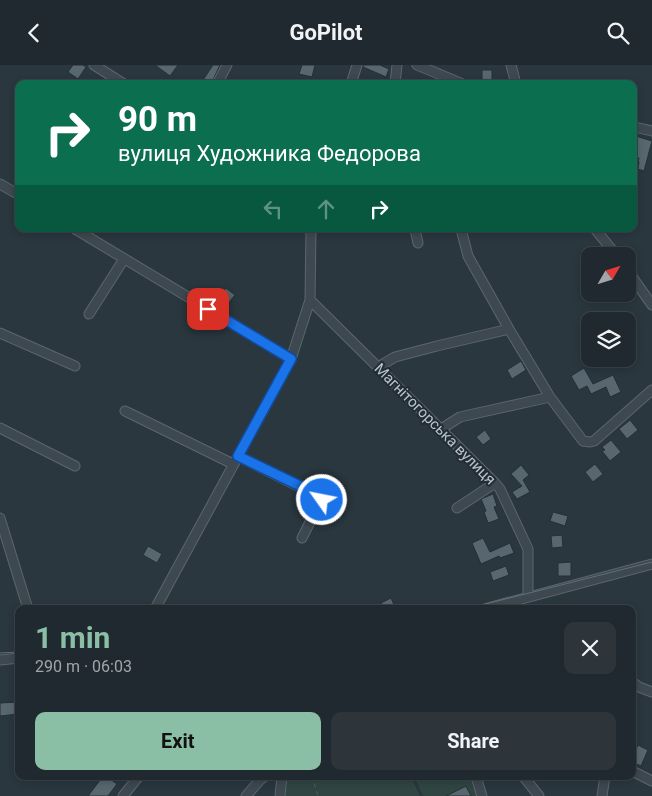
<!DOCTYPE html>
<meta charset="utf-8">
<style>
:root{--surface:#20292f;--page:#2d353b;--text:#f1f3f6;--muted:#a2a6aa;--line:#3d454b;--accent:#8abfa5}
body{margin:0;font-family:Roboto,sans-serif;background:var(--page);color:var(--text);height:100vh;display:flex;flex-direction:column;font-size:19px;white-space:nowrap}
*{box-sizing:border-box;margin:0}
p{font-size:16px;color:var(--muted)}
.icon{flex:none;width:28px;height:28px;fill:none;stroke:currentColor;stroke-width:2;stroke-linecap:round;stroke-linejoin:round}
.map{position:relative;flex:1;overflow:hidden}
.side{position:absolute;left:15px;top:540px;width:621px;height:175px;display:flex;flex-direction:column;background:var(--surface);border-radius:10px;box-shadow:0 2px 8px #0003,0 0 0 1px var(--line)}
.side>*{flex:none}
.hud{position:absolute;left:15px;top:15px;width:622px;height:152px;border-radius:10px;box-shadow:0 2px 8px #0003,0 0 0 1px var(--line);background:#0b6e4f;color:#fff;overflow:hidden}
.needle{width:32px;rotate:51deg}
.controls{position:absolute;left:581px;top:182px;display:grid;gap:10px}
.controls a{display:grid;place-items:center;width:55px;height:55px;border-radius:10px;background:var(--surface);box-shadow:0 2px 8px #0003,0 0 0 1px var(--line);font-size:25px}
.pin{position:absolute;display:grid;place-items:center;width:42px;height:42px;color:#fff;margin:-21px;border-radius:10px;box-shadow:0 2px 8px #0006}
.me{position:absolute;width:55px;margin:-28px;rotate:303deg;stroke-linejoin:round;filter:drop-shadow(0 0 4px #0008)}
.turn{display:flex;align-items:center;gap:18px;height:105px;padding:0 20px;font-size:22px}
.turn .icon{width:65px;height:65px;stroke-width:2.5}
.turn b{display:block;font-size:35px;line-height:42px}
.lanes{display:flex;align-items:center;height:48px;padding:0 20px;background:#0003;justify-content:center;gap:25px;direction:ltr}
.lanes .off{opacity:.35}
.round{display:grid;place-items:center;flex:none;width:52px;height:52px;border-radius:10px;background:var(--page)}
.overview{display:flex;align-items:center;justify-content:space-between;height:85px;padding:0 20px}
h1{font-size:30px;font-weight:700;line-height:38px;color:var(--accent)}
.cta{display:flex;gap:10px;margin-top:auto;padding:10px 20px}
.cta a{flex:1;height:58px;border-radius:10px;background:var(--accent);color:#111;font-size:20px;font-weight:700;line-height:58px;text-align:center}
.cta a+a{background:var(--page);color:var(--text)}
header{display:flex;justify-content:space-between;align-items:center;height:65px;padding:0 20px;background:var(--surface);font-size:22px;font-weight:700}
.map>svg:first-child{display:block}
.green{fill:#304642}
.building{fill:#58666f;stroke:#242f37}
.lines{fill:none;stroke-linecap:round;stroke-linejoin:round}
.minor-casing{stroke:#5b666d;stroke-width:11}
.path{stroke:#4e6160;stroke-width:1;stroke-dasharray:4 4;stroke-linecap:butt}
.minor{stroke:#3e4850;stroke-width:9}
.tram{stroke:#626f78;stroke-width:1}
.route-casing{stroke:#114b97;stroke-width:12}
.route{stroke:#1a73e8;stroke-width:9}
.labels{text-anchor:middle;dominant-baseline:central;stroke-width:4;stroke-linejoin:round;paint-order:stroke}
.street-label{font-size:15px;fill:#bac3ca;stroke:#222d35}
</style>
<header><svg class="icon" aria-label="back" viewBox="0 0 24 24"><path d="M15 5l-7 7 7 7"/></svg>GoPilot<svg class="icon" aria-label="search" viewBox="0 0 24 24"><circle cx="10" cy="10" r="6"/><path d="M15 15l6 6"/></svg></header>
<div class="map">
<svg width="652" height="731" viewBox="0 0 652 731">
<rect width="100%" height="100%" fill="#2a373f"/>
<!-- green -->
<path class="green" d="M288 711H411L420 731H285Z
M414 711H476L472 720 479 731H423Z"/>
<!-- building -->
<path class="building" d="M73 0H83L86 2 78 14 68 7Z
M155 0H178L170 11Z
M213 0H220L211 19H207L203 15Z
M302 0H315L312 12 299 9Z
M363 0H380L389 4 386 12 363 2Z
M482 5H492V16H482Z
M636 71 652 76 644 106 638 104 639 97H638L639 93 634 92V78Z
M226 223 235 230 227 240 218 233Z
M521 296 526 305 512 314 507 305Z
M584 303 593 319 613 310 621 327 610 332 606 322 591 329 587 321 579 325 571 311Z
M630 355 638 365 627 374 619 364Z
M485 365 491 374 483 380 476 372Z
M611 375 621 387 610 396 602 386 605 385 602 382Z
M595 399 603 409 593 417 585 407Z
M521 400 529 410 523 415 530 427 517 434 512 427 522 421 511 409Z
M493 429 497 441 494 442 499 454 488 458 484 447 486 446 481 434Z
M553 447 568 451 565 461 550 456Z
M562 470 563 482 552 483 551 471Z
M483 473 490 487 510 478 514 488 500 493 499 491 481 499 472 478Z
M148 481 162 489 157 498 143 490Z
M571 497V511H558V498Z
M506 501 509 510 493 516 490 507Z
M391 533 396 544H385L381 538Z
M19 637V649L0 651V638Z
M638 680 648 685 641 701 632 697V692Z
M103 711H106L117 719 108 731H88Z
M466 721 471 731H446Z"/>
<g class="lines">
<defs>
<path id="minor" d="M94 0 124 19
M417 0 463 19
M511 0 516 19
M217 19 227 0
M351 19 357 0
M395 19 397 0
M634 62 652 66
M0 119 19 130
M75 164 291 294
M415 164 418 178
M461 164 468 191 509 264 550 332 583 376 590 377 594 376 652 325
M595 164 617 191
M628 206 652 240
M310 235 495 418 500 424 528 484V532
M89 249 124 194
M0 268 75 301
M378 302 395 292 437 281 509 264
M125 346 233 399
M0 363 75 401
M441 364 460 352 550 332
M238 391 322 433 302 473
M457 443 495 418
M0 453 28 544
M155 544 291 294 310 235 311 164
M484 544 652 499
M0 595 19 593
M632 617 639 622 652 627
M632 706 652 716
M479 711 477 715 482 731
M523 711 539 731
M123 731 139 711
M246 731 260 715 265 711
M280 731 282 711
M602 731 605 711"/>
</defs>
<!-- minor casing -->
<use href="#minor" class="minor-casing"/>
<!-- path -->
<path class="path" d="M549 544 551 537
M312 711 318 731"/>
<!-- minor -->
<use href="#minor" class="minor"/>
<!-- tram -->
<path class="tram" d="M466 544 652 497
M0 588 19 587"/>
</g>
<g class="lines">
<defs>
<path id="route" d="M208 244 291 294 238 391 321 431 322 433V435"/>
</defs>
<!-- route casing -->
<use href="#route" class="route-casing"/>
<!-- route -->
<use href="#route" class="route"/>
</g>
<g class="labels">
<!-- street labels -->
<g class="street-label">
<text transform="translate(435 359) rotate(45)">Магнітогорська вулиця</text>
</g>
</g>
</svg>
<div class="controls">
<a><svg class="needle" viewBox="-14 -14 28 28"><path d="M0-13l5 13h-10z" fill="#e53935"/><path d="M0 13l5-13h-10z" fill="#a2a6aa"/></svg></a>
<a><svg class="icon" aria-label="layers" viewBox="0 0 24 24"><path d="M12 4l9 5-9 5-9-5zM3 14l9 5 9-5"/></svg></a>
</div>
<div class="pin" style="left:208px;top:244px;background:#d93025"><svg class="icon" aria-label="arrive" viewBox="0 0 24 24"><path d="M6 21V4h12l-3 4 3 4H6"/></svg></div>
<svg class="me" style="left:322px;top:435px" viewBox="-20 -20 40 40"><circle r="17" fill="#1a73e8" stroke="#fff" stroke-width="3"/><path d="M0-11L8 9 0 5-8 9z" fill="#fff"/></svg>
<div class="hud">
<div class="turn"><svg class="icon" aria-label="right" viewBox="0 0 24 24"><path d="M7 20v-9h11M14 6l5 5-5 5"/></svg><div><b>90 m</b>вулиця Художника Федорова</div></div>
<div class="lanes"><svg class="icon off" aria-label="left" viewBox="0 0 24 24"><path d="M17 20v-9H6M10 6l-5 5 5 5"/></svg><svg class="icon off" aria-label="ahead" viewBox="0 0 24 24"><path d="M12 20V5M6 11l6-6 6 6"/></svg><svg class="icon" aria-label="right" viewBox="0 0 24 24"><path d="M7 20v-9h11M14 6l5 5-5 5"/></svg></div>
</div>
<section class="side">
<div class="overview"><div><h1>1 min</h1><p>290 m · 06:03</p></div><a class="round"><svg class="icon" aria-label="close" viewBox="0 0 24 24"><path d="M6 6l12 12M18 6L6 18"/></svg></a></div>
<div class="cta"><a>Exit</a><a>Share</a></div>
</section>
</div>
